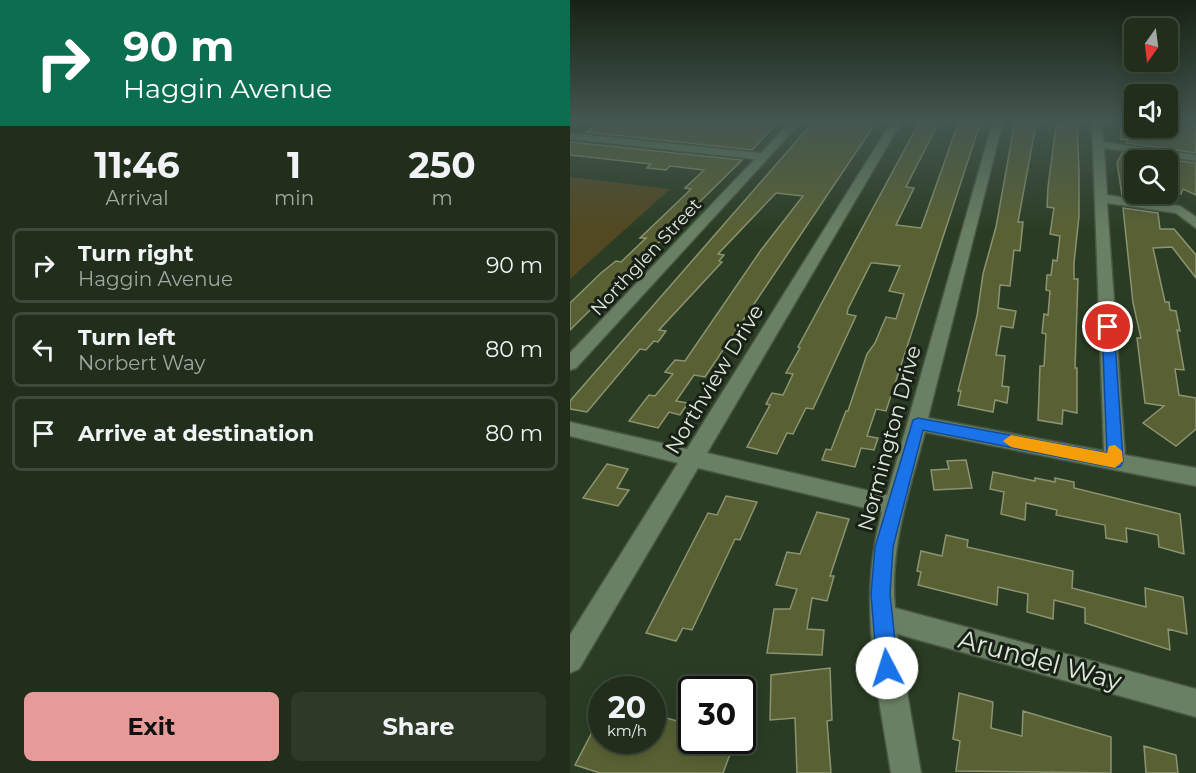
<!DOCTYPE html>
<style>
:root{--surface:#202e1b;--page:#2d3a28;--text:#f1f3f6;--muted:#a2a8a3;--line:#3d4a3a;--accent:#e69b98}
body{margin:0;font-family:Montserrat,sans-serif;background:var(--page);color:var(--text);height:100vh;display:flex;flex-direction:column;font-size:22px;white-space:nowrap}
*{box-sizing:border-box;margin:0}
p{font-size:20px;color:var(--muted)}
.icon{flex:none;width:33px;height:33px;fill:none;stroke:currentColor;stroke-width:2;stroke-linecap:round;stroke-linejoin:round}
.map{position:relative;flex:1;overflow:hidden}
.panel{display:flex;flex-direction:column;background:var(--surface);width:570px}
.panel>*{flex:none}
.banner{background:#0b6e4f;color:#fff;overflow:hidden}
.needle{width:39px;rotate:194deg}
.controls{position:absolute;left:554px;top:18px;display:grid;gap:12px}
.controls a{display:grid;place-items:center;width:54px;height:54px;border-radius:9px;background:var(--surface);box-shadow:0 3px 15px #0003,0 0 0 2px var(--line);font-size:30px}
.speed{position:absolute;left:18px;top:676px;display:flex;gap:12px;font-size:30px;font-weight:700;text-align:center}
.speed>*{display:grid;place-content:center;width:78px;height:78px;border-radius:50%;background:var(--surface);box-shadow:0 3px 15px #0003,0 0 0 2px var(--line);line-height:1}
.speed small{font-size:15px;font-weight:400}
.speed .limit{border:3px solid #111;border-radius:9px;background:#fff;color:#111}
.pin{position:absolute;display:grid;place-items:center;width:51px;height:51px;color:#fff;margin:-26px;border:3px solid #fff;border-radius:50%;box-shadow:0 2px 6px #0007}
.me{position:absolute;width:66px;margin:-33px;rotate:355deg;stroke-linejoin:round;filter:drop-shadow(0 0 4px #0008)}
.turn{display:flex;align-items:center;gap:21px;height:126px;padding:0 24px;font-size:27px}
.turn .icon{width:78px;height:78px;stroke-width:2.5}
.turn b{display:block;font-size:42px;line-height:51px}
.eta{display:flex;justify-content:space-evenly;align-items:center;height:102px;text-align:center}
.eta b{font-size:36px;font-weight:700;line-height:42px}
.action{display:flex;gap:12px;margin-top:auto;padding:12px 24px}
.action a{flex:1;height:69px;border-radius:9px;background:var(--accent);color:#111;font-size:24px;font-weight:700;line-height:69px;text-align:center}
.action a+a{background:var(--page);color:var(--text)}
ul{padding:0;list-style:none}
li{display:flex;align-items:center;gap:18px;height:75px;margin:0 12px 9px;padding:0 12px;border:3px solid var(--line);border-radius:9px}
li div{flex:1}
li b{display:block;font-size:22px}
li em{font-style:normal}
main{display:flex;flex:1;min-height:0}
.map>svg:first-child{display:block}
.green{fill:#524822}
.building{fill:#596134;stroke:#8c9371;stroke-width:1.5}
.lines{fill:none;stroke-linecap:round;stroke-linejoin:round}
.street-casing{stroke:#475742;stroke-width:3}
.street{fill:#6a8064;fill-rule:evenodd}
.route{fill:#1a73e8;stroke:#114b97;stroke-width:1.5}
.slow{fill:#f59e0b}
.labels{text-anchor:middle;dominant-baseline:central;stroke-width:6;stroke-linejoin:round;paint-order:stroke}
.far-street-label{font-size:18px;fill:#dde9da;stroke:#192116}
.street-label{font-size:21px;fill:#dde9da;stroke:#192116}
.near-street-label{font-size:26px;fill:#dde9da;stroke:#192116}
</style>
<main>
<section class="panel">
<div class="banner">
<div class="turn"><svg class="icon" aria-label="right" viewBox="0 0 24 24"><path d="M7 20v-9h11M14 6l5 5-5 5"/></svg><div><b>90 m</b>Haggin Avenue</div></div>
</div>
<div class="eta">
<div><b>11:46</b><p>Arrival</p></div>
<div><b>1</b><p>min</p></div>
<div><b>250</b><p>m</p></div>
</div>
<ul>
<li><svg class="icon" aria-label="right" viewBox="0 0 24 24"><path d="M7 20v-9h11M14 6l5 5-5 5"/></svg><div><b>Turn right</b><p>Haggin Avenue</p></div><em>90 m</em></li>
<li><svg class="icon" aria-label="left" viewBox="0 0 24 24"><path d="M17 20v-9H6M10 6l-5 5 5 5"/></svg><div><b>Turn left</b><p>Norbert Way</p></div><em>80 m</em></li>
<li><svg class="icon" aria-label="arrive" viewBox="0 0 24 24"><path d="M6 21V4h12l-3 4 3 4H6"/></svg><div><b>Arrive at destination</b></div><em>80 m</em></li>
</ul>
<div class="action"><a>Exit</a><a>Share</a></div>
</section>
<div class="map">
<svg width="626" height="773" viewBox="0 0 626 773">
<rect width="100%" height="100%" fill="#2a3d24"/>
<!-- green -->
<path class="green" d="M0 177 100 189 0 279Z"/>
<!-- building -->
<path class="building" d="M33 121H209L182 150 16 132Z
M244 121H307L135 377 124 375 106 401 118 403 110 415 99 412 88 428 59 421 79 395 85 396 103 374 95 372 105 360 115 361 191 250 233 196 206 193 148 254 154 255 149 261 152 262 89 330 96 331 88 342 84 341 76 350 70 349 17 412 0 409V401Z
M350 121 369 122 336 187 344 188 326 225 351 228 388 124 392 125 393 121H411L316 411 306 409 297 436 308 438 304 450 291 448 285 467 252 460 256 449 261 450 276 411H278L297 354 305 343 316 317 326 319 334 294 319 291 330 266 304 263H301L278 309 277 314 286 316 243 409 236 408 223 434 217 433 207 454 177 447 200 405 196 404 202 393 213 395 223 374 216 373 230 348 228 347Z
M445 121H465L466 124 448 222H453L450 251 444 250 440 286 430 285 428 308 446 311 443 328 431 326 426 355 435 356 432 386 439 387 437 403 425 400 423 412 388 405 391 391H388L407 316 413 274 426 227Z
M491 121H507L509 170V216L504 263V279H508L505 368H507V413L493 410 492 424 468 420 470 366H474L476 334 472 333 474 314 478 315 480 291 476 290 477 275H481L483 260 487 261 490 236 480 234 484 208 477 207 478 187 486 126 491 127Z
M597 122 626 126V153L556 143 558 140 551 139V128H597Z
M0 142 172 160 0 330V303L31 273 46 261 51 262 76 238H70L116 194 121 189 115 188 134 170 100 166 96 170 77 168 81 164 0 155Z
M552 153 626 163V195L613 189 611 194 597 191V160H564V194H585L586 200 552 195 547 163Z
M553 208 588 213 590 229H604L626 255V278L602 247 583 248 595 302H599L600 310 606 311 610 331 607 330 614 370 605 369 609 395 626 398V429L606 446 573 423 594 406 575 403 567 338H571L563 303Z
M396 460 402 488 364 490 361 470 379 469 377 461Z
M37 464 58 469 47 488 59 490 48 506 13 498Z
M423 472 465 481V478L485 482V478L504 482V488L610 514 614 554 589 547 588 535 556 528 557 542 536 538 535 525 486 515 487 510 456 503 455 520 431 514 434 492 420 489Z
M156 496 187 502 170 540 165 539 122 630 113 628 106 641 76 633 138 513 147 515Z
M247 512 279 519 260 576H264L257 601 242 598 237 629 254 630 252 655 197 653 204 609H220L227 589 206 585 217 552 230 554Z
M376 535 398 540 397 547 503 571 502 588 576 607 575 588 613 597 617 634 598 629 600 650 515 623V608L484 600 483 619 457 612 458 594 428 587 427 605 348 585 351 572 347 571 351 551 372 556Z
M260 668 262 720 257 721 261 773H227L225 718 200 720 201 675Z
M389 693 423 702 421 728 452 736 453 711 541 737V773L386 771 390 741 383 739Z
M32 713V741H82V714L122 725V741H165L153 773H30L5 765Z
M574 746 606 755 608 773H576Z"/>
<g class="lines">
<defs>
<path id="street" d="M221 121H232L6 368 0 370V353L185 159 0 139V133L191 153Z
M322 121H332L137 453 317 495 423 121H433L358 418 534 451 522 121H532L533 142 626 155V161L534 148 537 195 610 206 626 217V228L606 213 537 203 555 455 626 468V486L355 432C340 489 319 548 325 608L626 689V717L327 634 351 773H321C307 685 287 600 312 512L128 468 9 669 0 673V635L108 463 0 436V422L117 449Z"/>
</defs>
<!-- street casing -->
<use href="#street" class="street-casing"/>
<!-- street -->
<use href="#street" class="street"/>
</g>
<!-- sky -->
<linearGradient id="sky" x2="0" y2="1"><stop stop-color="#172214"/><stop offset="0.53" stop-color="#445750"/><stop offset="1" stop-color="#445750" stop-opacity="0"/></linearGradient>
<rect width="626" height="230" fill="url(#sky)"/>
<!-- route -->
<path class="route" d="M538 323 544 327 553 461 551 466 545 468 353 430 323 547 320 594 328 668 325 675 317 678 310 675 307 668 301 594 305 547 343 420 348 418 537 453 532 327Z"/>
<!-- slow -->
<path class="slow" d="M441 435 537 453 539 446 545 445 552 451 553 461 545 468 441 447 433 441Z"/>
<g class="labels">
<!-- far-street labels -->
<g class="far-street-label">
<text transform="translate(76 257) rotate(-47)">Northglen Street</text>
</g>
<!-- street labels -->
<g class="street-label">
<text transform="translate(144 379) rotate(-59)">Northview Drive</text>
<text transform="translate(319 438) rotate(-75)">Normington Drive</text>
</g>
<!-- near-street labels -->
<g class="near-street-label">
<text transform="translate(470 660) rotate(15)">Arundel Way</text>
</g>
</g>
</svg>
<div class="controls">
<a><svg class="needle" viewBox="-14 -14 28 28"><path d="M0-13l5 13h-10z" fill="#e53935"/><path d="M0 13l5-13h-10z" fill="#a2a8a3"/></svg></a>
<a><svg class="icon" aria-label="sound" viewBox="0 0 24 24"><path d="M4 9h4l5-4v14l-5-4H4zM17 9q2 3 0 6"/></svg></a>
<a><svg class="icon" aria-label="search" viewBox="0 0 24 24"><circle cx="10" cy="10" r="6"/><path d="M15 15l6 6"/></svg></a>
</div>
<div class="speed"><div>20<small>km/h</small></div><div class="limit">30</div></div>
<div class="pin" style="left:538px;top:327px;background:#d93025"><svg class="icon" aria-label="arrive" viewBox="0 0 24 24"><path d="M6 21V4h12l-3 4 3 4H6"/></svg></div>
<svg class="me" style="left:317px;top:668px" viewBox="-20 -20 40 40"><circle r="19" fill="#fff"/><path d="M0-13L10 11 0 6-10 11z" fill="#1a73e8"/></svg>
</div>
</main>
